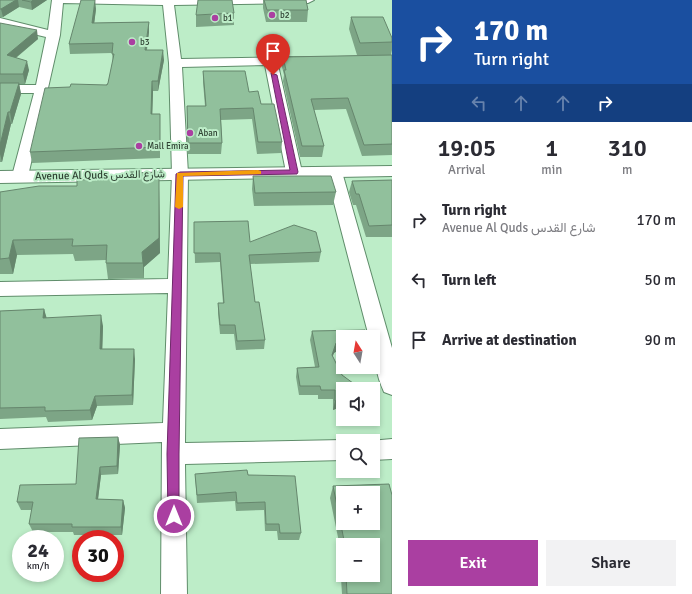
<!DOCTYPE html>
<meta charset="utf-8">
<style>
:root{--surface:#fff;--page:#f2f2f3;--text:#2b2b33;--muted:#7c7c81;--accent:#aa3fa1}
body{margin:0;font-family:Signika,Vazirmatn,sans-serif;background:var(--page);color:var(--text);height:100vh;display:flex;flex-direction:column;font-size:15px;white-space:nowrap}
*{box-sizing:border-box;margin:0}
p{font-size:13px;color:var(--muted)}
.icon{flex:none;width:22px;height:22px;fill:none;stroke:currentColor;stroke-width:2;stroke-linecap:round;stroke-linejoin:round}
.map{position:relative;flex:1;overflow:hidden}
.drawer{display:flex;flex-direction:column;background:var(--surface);width:300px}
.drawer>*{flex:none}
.banner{background:#1a4fa0;color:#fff;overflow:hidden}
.needle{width:26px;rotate:349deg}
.fabs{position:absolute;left:336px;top:330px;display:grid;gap:8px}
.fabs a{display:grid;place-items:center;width:44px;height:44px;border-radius:0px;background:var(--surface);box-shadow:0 2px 6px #0003;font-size:20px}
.speed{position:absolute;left:12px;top:530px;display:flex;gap:8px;font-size:20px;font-weight:700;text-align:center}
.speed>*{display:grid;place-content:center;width:52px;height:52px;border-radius:50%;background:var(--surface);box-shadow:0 2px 6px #0003;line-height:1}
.speed small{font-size:10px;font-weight:400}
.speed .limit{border:6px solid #d22;background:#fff;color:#111}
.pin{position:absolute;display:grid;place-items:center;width:34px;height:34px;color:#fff;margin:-41px -17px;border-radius:50% 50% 50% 0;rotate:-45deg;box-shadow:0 0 4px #0007}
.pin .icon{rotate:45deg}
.me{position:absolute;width:44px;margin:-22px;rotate:0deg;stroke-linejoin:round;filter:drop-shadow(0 0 3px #0008)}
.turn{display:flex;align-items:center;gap:14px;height:84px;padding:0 16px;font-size:18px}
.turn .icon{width:52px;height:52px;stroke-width:2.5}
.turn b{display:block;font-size:28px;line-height:34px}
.lanes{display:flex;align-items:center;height:38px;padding:0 16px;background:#0003;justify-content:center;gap:20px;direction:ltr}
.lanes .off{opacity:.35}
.eta{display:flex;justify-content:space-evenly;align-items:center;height:68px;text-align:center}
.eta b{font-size:24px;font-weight:600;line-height:28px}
.button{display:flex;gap:8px;margin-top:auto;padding:8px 16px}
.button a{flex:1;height:46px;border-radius:0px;background:var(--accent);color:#fff;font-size:16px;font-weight:600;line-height:46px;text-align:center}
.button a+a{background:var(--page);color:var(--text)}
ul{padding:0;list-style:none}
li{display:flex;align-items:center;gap:12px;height:60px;padding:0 16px}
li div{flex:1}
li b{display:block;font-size:15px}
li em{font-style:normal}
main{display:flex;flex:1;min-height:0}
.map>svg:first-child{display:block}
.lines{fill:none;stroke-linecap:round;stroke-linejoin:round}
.street-casing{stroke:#608d6b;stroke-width:2}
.secondary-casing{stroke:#608d6b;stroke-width:2}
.street{fill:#fff;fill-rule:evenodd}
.secondary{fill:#fff;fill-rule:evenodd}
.wall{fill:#7da586;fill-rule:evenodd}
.shaded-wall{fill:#66866d}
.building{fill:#91c09c;stroke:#66866d;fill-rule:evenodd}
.route{fill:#aa3fa1;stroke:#6e2969}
.slow{fill:#f59e0b}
.poi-dot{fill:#aa3fa1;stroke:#bdedc8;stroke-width:1.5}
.labels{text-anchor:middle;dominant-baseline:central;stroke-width:4;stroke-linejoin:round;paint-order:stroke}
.far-poi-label{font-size:9px;fill:#2f4233;stroke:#bdedc8;text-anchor:start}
.street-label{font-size:11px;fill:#2f4233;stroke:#bdedc8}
</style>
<main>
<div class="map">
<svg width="392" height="594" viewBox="0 0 392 594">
<rect width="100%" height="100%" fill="#bdedc8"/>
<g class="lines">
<defs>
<path id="street" d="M52 0H314L308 3 174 5 181 59 308 57 313 58 314 61 313 64 308 65H278L302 172 300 175 294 177 288 175 286 172 265 65 182 67 188 174 185 443 343 440 346 441H343V460L185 464 187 594H161L162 442 0 449V429L163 423 168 293 0 296V282L168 279 172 174 169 63 163 5 63 3 60 35 28 176 26 179 20 181 14 179 12 176 34 93H0V85H36L46 37 0 26V18L48 30Z
M334 167 340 169 342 172 392 348V395L384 392C376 375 373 355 373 337H369L326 172 328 169Z
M392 439V459L373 460V441H370Z"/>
<path id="secondary" d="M392 166V176L0 183V171Z"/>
</defs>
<!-- street casing -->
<use href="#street" class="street-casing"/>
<!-- secondary casing -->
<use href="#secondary" class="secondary-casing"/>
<!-- street -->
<use href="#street" class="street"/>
<!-- secondary -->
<use href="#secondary" class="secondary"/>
</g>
<!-- wall -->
<path class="wall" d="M0 0H47L32 10 19 7 3 17H0Z
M263 0H306L308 10 307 22H266L263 8Z
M96 9 94 23 149 22V32L147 50 164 60 158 91H153L152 114 160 125V158L32 163 30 152 108 83 113 63 112 53 70 54 69 44Z
M234 13V25L196 27V15Z
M351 17 392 38V50L391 55H357L349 29Z
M0 23 38 39 16 58 29 70 25 84H19L21 94 12 124H11L2 162H0Z
M392 55V155L362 156 346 109 314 110 324 146 322 157H300L283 81 284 75 282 67 283 57Z
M203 71 249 92 261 104 282 142 281 153 257 154 252 119 221 120 222 143 221 154H188L187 106H205L203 82Z
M253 176 336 192 333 205 254 206 252 189Z
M392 180V237H366L356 205H353L349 192 352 181Z
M159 187 160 253 144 267V278L108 279 106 263V260L75 261 73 254 17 255 13 274H0V192Z
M194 222 250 242 321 252 319 262 250 264 255 302 265 340 264 349 236 350 234 334H220L218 313V303H223L220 262 195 263Z
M44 309 46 318 103 326 102 349 135 359 133 405 97 406 92 420 48 422 46 417 0 419V311Z
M365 330 363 337H343L334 353 332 356 343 389V406L333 410V399H318V395H299L296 377 297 368 315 367 310 340 312 331Z
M118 437 120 445 118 474 101 475 98 499 123 500 125 508 122 535H74L73 532H33L29 524 32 510H21L17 502 76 484Z
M195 474 248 475 301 533 299 540H278L277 531H265L264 510 236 511 235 501 197 503Z
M389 484 392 495V594H342L340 562 342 557 330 498 333 486ZM343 493H373V523H343ZM343 545H373V575H343Z"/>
<!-- shaded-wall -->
<path class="shaded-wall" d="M16 0H18L19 7 3 17 1 9Z
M33 0H47L32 10 31 2Z
M95 0 96 9 93 33 92 23Z
M149 22V32L145 60V50Z
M37 30 38 39 8 64 7 55Z
M163 50 164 60 158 91V81Z
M27 61 29 70 25 84 23 74Z
M152 81 153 91 152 125 151 114Z
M19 83 21 94 12 124 10 112Z
M8 112 11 124 2 162 0 154V145Z
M159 172V187L160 253 144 267V278L142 252Z
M13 240 17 255 13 274 9 258Z
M44 309 47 319 43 318Z
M101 315 103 326 102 360 100 349Z
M365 330 363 337H350Z
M343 340V348L334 353 330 364 332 355 336 343Z
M134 349 135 359 133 405 132 395Z
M95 396 97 406 92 420 90 410Z
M343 398V406L333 410 335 401Z
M118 437 120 445 118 474 117 466Z
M100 467 101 475 97 507 96 499Z
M123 500 125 508 122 535 121 527Z"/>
<!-- building -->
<path class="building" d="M0 0H16L1 9H0Z
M22 0H33L31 2Z
M81 0H95L92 23 149 22 145 50H163L158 81H152L151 114H160V147L30 152 45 88 70 87 71 84 107 85 108 83 114 54H112L113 43 69 44Z
M198 0H232L234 13 196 15Z
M264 0H306L308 10H267Z
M351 17H383L392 38V42L360 43Z
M0 23 37 30 7 55 27 61 23 74H0Z
M392 55V144L364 145 348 98 311 99 324 146H302L284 70H286L283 57Z
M203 71H245L249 92 258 91 261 104H274L282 142H258L253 108 220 109 222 143H188L187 106H206Z
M0 83H19L10 112H8L0 145Z
M159 172V238L142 252 143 263H106L107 245 72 246 73 239 13 240 9 258 0 259V192L39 186H77V180L133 178V173Z
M253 176H331L336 192 255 193Z
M392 180V225L369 226 359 194H356L352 181Z
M248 221 250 242 294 225 316 232 321 252 249 255 255 302H259L265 340 237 341 235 325H220L218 303H224L220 253H194V222Z
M44 309 43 318 101 315 100 349H134L132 395 95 396 90 410 45 411V407L0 408V311Z
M365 330 350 337H343V340L336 343 332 355 342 375 361 389H343V398L335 401V390H321L320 386H300L297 368 319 367 312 331Z
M118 437 117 466 100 467 96 499 123 500 121 527H72V524H29L33 502H17L20 485 76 484 79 438Z
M247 470 248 475 295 476 301 533H280L279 524H266L265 502 237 503 236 492 197 495 195 474Z
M389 484 392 495V594H347L346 575H373V545H345L333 486ZM343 493H373V523H343Z"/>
<!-- route -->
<path class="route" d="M271 73 277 75 298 172 297 174 183 176 179 454V516L178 520 174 522 169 520 168 516 167 454 176 174 180 172 290 170Z"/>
<!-- slow -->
<path class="slow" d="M258 170 261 171V174L183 176V207L179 209 175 207 177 173Z"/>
<!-- markers -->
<g class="poi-dot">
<circle cx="272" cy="15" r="4"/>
<circle cx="215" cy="18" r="4"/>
<circle cx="132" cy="42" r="4"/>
<circle cx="190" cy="133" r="4"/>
<circle cx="139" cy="146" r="4"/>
</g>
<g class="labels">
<!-- far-poi labels -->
<g class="far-poi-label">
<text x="280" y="15">b2</text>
<text x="223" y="18">b1</text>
<text x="140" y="42">b3</text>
<text x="198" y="133">Aban</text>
<text x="147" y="146">Mall Emira</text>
</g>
<!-- street labels -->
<g class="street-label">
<text transform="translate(100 175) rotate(-1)">Avenue Al Quds شارع القدس</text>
</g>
</g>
</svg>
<div class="fabs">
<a><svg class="needle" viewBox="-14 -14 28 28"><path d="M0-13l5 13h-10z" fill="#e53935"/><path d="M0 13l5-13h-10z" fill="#7c7c81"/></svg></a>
<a><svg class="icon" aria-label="sound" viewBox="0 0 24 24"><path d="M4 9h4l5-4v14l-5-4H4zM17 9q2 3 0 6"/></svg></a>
<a><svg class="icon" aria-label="search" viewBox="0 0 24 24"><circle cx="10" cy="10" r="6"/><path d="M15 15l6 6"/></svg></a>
<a>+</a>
<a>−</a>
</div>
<div class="speed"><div>24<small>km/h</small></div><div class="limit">30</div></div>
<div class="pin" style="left:273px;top:75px;background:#d93025"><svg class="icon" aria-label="arrive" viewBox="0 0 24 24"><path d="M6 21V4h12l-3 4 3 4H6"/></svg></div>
<svg class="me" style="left:174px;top:516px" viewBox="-20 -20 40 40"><circle r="17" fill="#aa3fa1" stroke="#fff" stroke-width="3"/><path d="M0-11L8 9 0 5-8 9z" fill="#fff"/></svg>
</div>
<section class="drawer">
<div class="banner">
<div class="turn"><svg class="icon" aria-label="right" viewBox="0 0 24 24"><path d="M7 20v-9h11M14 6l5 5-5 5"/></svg><div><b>170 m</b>Turn right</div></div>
<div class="lanes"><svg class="icon off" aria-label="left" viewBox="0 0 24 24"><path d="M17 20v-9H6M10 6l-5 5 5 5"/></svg><svg class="icon off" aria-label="ahead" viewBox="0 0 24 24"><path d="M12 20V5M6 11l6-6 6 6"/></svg><svg class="icon off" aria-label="ahead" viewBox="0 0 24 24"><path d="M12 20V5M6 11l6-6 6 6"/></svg><svg class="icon" aria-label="right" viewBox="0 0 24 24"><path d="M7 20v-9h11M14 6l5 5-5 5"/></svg></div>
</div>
<div class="eta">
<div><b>19:05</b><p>Arrival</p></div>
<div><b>1</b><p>min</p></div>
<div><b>310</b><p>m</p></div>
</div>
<ul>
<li><svg class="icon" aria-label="right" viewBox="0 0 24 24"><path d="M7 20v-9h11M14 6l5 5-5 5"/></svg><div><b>Turn right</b><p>Avenue Al Quds شارع القدس</p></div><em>170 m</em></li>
<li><svg class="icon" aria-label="left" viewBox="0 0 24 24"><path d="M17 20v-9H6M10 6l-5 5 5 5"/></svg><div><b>Turn left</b></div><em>50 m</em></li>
<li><svg class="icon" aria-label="arrive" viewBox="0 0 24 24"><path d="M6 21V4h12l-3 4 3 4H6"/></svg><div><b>Arrive at destination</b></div><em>90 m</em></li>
</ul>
<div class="button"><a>Exit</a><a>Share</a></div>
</section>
</main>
